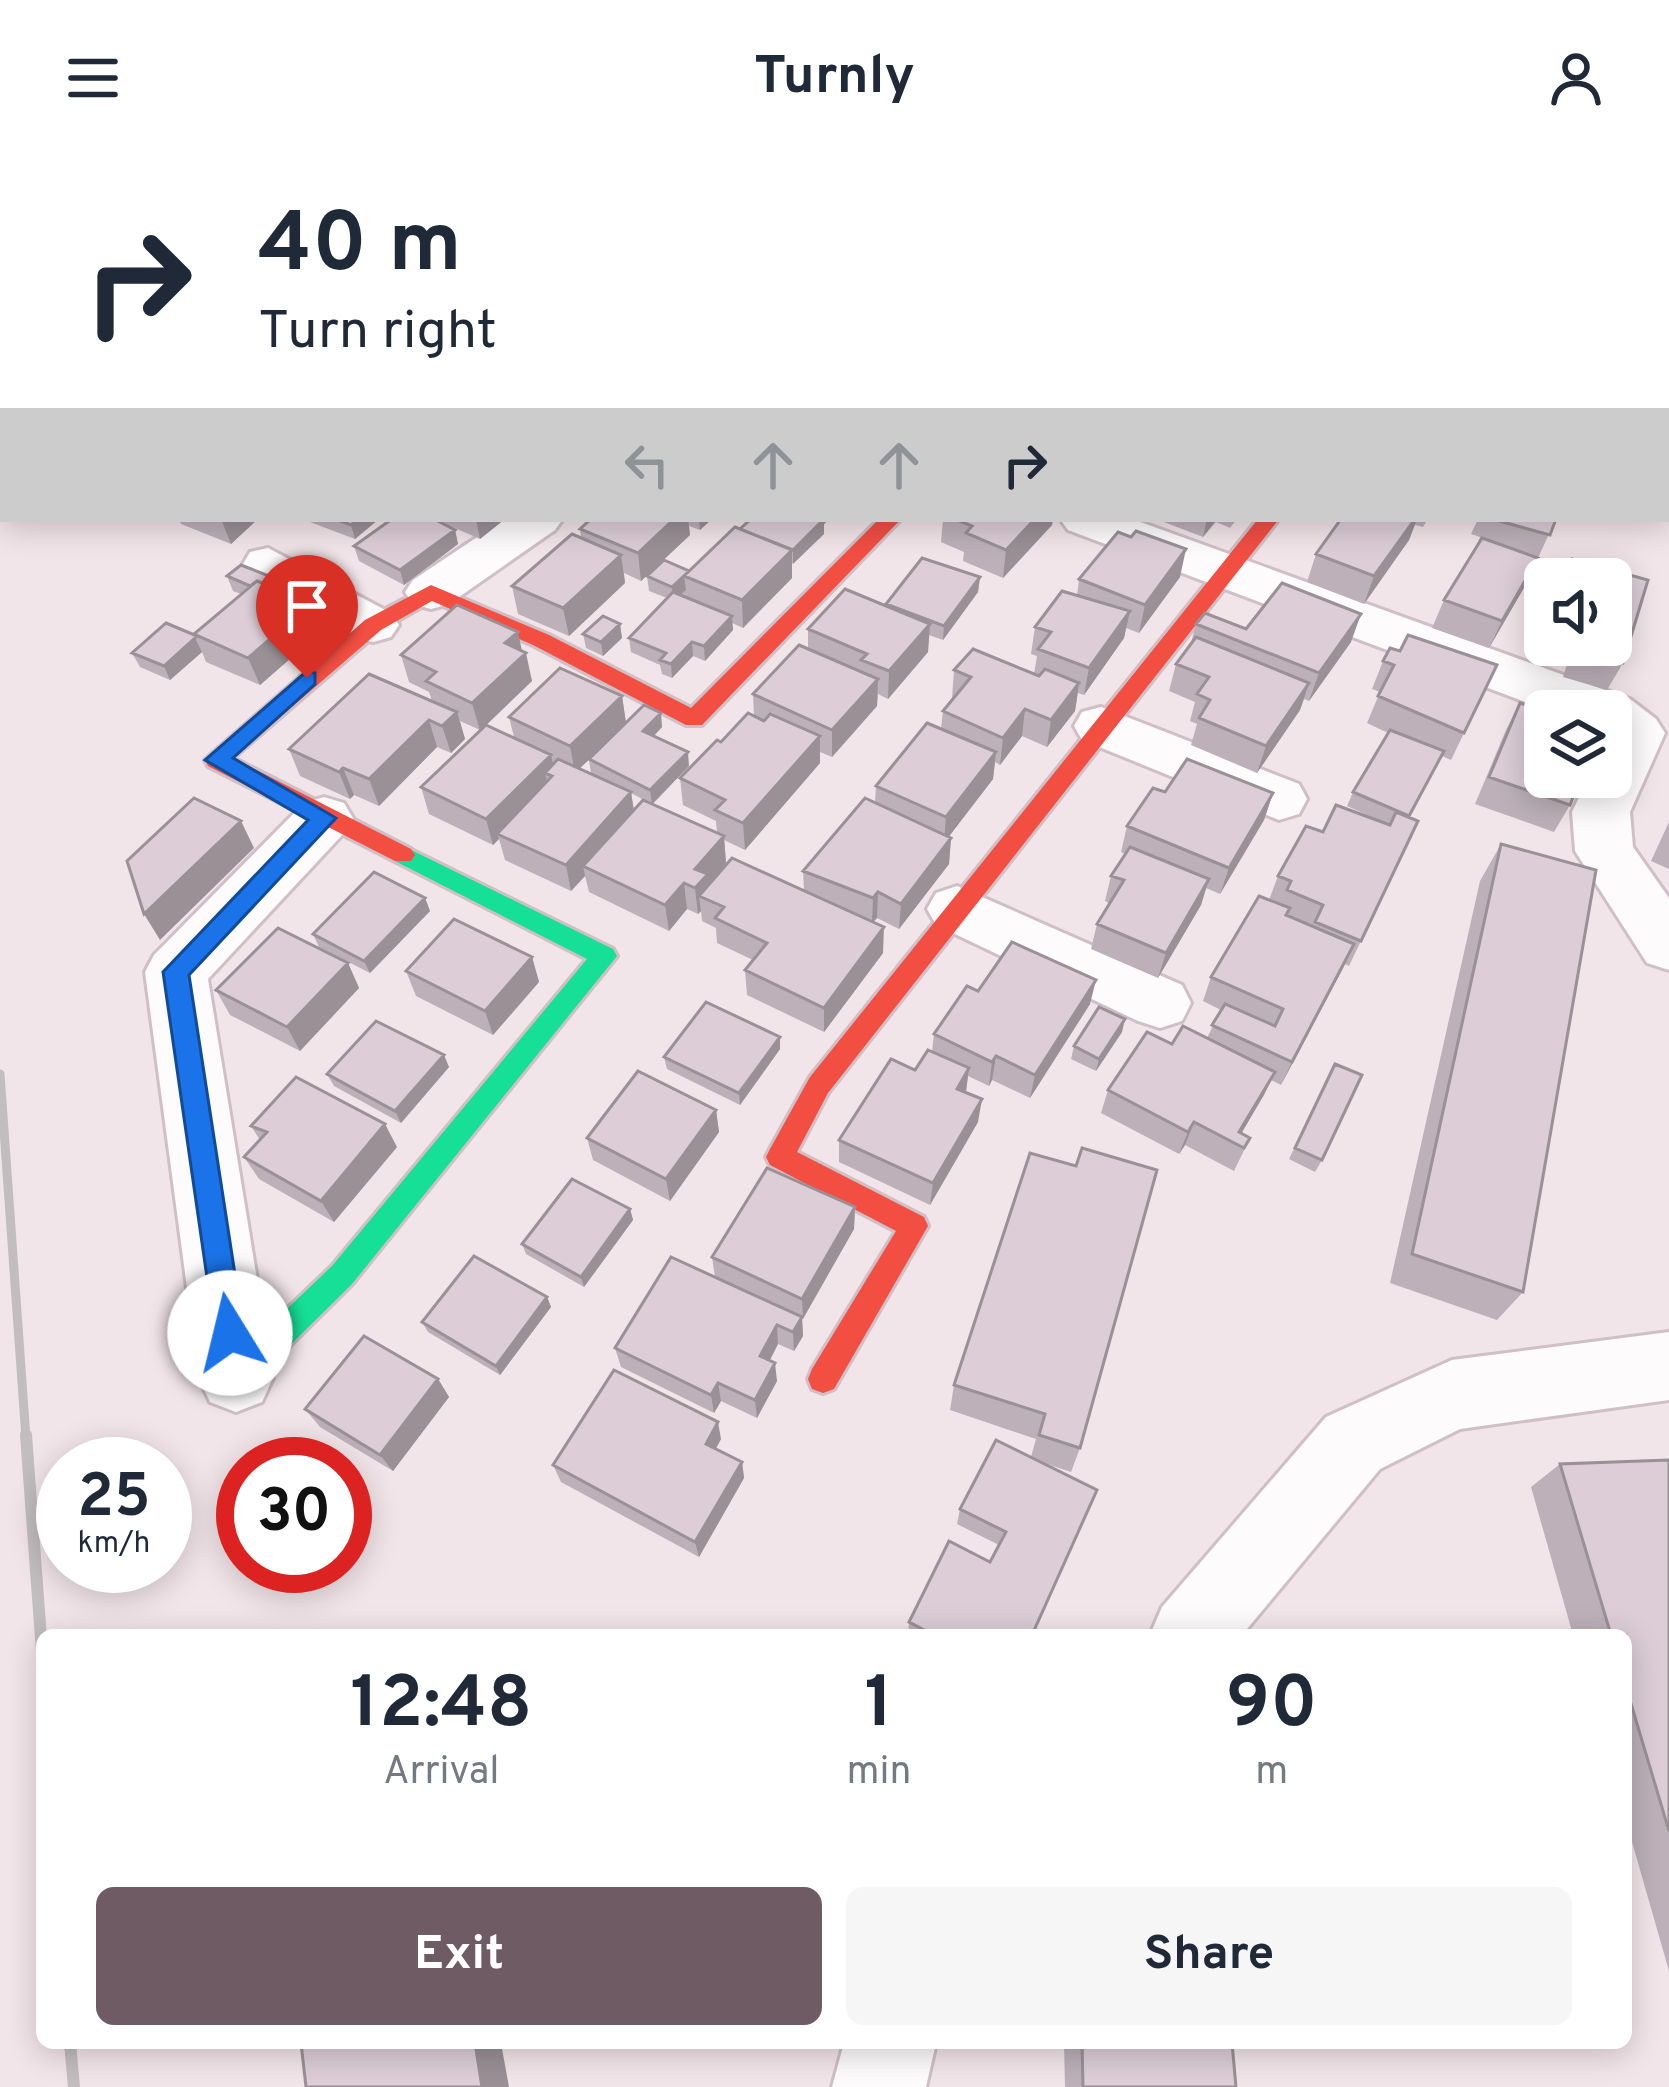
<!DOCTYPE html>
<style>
:root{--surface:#fff;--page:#f6f6f7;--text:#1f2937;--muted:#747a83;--accent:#6e5b63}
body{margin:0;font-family:Overpass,sans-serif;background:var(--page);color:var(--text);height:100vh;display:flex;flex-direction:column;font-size:45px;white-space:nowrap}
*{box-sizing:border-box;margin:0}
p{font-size:39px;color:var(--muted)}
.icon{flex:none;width:66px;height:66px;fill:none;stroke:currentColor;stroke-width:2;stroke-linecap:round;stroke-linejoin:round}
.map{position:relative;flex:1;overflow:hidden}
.drawer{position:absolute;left:36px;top:1473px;width:1596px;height:420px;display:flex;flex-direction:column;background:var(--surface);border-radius:18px;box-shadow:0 6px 30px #0003}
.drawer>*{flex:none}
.banner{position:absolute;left:0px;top:0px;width:1671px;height:366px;box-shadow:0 6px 30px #0003;background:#fff;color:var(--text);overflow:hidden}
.controls{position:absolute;left:1524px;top:402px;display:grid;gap:24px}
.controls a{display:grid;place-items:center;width:108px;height:108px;border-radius:18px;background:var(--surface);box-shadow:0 6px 30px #0003;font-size:60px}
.speed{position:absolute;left:36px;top:1281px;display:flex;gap:24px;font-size:60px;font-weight:700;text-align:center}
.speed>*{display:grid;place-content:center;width:156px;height:156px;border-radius:50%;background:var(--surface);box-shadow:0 6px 30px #0003;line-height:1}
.speed small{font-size:30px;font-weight:400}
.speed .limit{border:18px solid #d22;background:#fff;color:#111}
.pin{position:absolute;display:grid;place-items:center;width:102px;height:102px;color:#fff;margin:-123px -51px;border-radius:50% 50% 50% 0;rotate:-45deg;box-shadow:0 0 12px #0007}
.pin .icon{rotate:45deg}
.me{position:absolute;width:132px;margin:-66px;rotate:351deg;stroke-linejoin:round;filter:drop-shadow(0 0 9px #0008)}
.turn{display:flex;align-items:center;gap:42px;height:252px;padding:0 60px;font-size:54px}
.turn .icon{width:156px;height:156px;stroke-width:2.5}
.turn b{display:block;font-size:84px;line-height:102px}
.lanes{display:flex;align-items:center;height:114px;padding:0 60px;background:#0003;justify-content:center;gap:60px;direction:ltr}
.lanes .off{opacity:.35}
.eta{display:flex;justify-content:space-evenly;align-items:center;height:204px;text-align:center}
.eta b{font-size:72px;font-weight:700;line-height:84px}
.cta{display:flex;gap:24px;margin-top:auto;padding:24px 60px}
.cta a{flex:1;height:138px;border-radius:18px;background:var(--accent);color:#fff;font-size:48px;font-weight:700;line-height:138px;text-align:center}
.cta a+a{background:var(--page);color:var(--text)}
header{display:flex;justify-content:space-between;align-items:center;height:156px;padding:0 60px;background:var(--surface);font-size:54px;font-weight:700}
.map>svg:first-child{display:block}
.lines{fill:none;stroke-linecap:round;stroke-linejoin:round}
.street-casing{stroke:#d0bfc6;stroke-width:6}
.fast-casing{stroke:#d0bfc6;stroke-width:6}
.jam-casing{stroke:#d0bfc6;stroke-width:6}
.street{fill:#fdfbfc;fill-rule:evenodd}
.fast{fill:#16e098;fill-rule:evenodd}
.jam{fill:#f24e42;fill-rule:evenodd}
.rail-far1{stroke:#c2bdbe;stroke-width:9}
.rail{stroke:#c2bdbe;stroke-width:12}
.wall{fill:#bdb0b8;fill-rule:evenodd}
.shaded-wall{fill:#9a9096}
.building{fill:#dccdd6;stroke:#9a9096;stroke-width:3}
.route{fill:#1a73e8;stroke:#114b97;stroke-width:3}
</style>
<header><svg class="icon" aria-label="menu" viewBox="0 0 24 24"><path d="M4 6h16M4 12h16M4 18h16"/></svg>Turnly<svg class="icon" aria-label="person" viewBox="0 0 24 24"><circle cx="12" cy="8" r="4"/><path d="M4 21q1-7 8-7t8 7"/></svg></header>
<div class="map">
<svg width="1669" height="1931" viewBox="0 0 1669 1931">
<rect width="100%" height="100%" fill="#f2e5e9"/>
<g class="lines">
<defs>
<path id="street" d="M1668 187H1669V213H1668Z
M504 363H563L555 374 449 448 431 453 413 448 405 436 413 424Z
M1060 363H1132L1630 543 1656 563 1665 577 1630 656 1633 691 1669 742V814L1647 807 1575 695 1572 656 1589 621H1611V555H1549L1068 374Z
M268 392 391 457 399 469 391 481 373 486 355 481 250 420 243 408 250 396Z
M1101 551 1299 628 1307 643 1299 658 1279 664 1082 584 1074 570 1082 556Z
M324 641 344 647 353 662 344 677 208 823 273 1222 262 1246 236 1256 210 1246 199 1222 145 816 154 799 304 647Z
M957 730 1182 829 1191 847 1182 865 1160 872 1138 865 936 769 927 753 936 737Z
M1669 1176V1244L1460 1273 1380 1313 1242 1479H1150L1162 1451 1326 1261 1452 1204Z
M844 1887H936L926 1931H832Z"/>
<path id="fast" d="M403 690 613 793 617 800 352 1128 247 1232 236 1236 225 1232 221 1222 225 1212 332 1110 587 803 395 705 391 699 395 693Z"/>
<path id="jam" d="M879 363H901L702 569H686L533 489 432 445 381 474 233 602 411 693 415 699 411 705H395L208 610 205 604 365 464 431 429 549 479 691 552Z
M1258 363H1279L828 937 797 996 924 1061 928 1070 834 1233 823 1237 812 1233 808 1223 812 1213 896 1075 770 1009 766 1001 770 993 810 921Z"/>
</defs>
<!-- street casing -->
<use href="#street" class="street-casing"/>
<!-- fast casing -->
<use href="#fast" class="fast-casing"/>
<!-- jam casing -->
<use href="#jam" class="jam-casing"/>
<!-- street -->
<use href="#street" class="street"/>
<!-- fast -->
<use href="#fast" class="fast"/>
<!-- jam -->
<use href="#jam" class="jam"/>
<!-- rail-far1 -->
<path class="rail-far1" d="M0 918 26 1282"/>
<!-- rail -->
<path class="rail" d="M26 1279 42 1496
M70 1887 74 1931"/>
</g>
<!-- wall -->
<path class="wall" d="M546 0H644V3H547Z
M1016 0H1085L1091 2V0H1179L1176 3H1016Z
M1180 0H1205L1201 3H1179Z
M1402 0H1487L1485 3 1401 2Z
M1553 0H1656L1654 3H1551Z
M179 363H258L231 388 181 368Z
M302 363H379L355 383Z
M434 363H505L480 383Z
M591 363H712L700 374 689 370 690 379 641 425 624 417 625 427 569 480 518 458 512 430 581 382 580 373Z
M751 363H829L824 368V378L792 408V422L743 472 732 467 733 474 705 505 693 500 672 522 662 518 660 509 631 496 629 482 667 442 649 435 647 420 689 416Z
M943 363H1053L1052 369 1003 422 963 405 964 396 941 386Z
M1156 363H1237L1230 372 1216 366 1203 381Z
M1341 363H1428L1423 371 1415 369 1409 384 1364 448 1307 426 1316 398Z
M1478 363H1556L1525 430 1489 492 1432 472 1444 444 1477 390 1480 381 1471 378Z
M455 374 458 388 404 429 359 405 354 390Z
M1572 403 1648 424 1623 507 1607 534 1563 521 1569 502 1538 492 1545 471V489H1611V423H1563Z
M227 420H269L273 431 322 475 260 529 206 506 202 496 170 524 140 511 132 497 194 479 241 438 233 435Z
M980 421 978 436 943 484 929 479 928 496 888 543 878 538 877 550 832 601 820 596V607L745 694 724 684 726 707 709 729 804 735 803 715 875 647 876 630 941 573 943 555 953 542H952L954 514 1034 518 1037 500 1031 498 1035 471 1077 440 1079 423 1180 421 1139 477 1126 472 1124 482 1084 539 1078 537 1075 555 1047 591 1022 580 1000 609 995 606 993 623 949 680 951 682 949 708 899 773 877 762 873 766 883 797 824 876 747 839 745 814 753 804 717 787 716 772 702 765 701 755 698 758 687 753 669 775 589 736 585 720 571 735 505 704 499 683 493 689 429 658 421 631 480 574 460 565 465 583 451 597 437 591 379 650 354 639 350 643 300 620 289 593 432 545 429 536 409 526 401 499 522 495 532 525 486 569 514 581 509 561 622 540 626 567 662 571 654 580 689 610 653 648 717 677 716 665 683 649 680 622 754 560 753 538 808 493V473ZM589 604 591 617 579 613ZM631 637 644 644 634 654Z
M620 468 622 482 603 500 586 492 583 478Z
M1196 468 1351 486 1309 545 1304 543 1300 554 1257 617 1191 589 1197 568 1190 565 1195 546 1169 535 1176 508 1191 487Z
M1400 495 1497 509 1451 604 1442 600 1409 661 1418 665 1349 810 1345 808 1281 929 1271 924 1241 978 1250 982 1234 1015 1185 989 1179 998 1101 957 1108 934 1172 888 1207 882 1221 854 1203 845 1211 821 1269 744 1278 720 1323 676 1390 669 1347 650 1353 636 1388 577 1367 567 1380 536 1372 533 1383 505Z
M1520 547 1570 649 1554 676 1475 648 1506 574Z
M1165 636 1273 637 1264 664 1220 738 1206 732 1201 749 1158 822 1091 793 1097 768 1109 747 1105 745 1111 720 1125 698 1121 696 1127 670Z
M1669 666V713L1651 705Z
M1501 688 1523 1136 1497 1164 1390 1127 1480 725Z
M425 742 430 755 370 817 319 791 313 778Z
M532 801 539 826 493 879 416 840 406 815Z
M348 807 359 832 300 895 230 859 216 834Z
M978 835 1090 848 1030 942 992 924 989 930 968 920 966 936 978 966 930 1049 839 1006V984L932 896 934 878Z
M1122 876 1096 915 1071 903 1074 890Z
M780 893 740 949 667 913 664 901Z
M1335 908 1322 1004 1315 1016 1289 1003Z
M449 911 401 967 334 930 327 918Z
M716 954 719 976 670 1045 593 1004 587 982Z
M251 970 397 991 334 1066 259 1023 244 1001 260 984Z
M1030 997 1080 1292 1071 1316 1044 1307 1032 1479H908L909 1466 990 1406 999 1389 957 1368 960 1353 1031 1301 1036 1283 950 1254 954 1229Z
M855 1051 854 1073 802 1163 803 1180 794 1195 778 1188 770 1204 777 1225 757 1262 721 1245 714 1257 621 1211 615 1192 715 1121 712 1101Z
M630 1053 633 1064 584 1131 526 1098 522 1088Z
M547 1141 551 1151 500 1219 428 1176 422 1166Z
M438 1223 449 1241 393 1315 320 1271 305 1253Z
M721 1283 716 1293 742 1306 744 1322 699 1401 561 1326 553 1309Z
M1669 1304V1815L1626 1665V1479H1573L1531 1331 1560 1308Z
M1064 1887H1232L1236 1931H1065Z"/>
<!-- shaded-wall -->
<path class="shaded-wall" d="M609 0H644V3H605Z
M1152 0H1179L1176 3H1149Z
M221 363H258L231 388Z
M358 363H379L355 383 351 369Z
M476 363H505L480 383Z
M674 363H688L690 379 641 425 638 397Z
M699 363H712L700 374Z
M817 363H829L824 368V378L793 408V394Z
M1035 363H1053L1052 369 1003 422 1006 394Z
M1207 363H1217L1203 381Z
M1415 363H1417L1409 384 1364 448 1374 420Z
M455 374 458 388 404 429 400 414Z
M1186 393 1180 421 1139 477 1145 449Z
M792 394V422L743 472 742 444Z
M621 399 625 427 569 480 563 452Z
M1538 402 1525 430 1489 492 1502 465Z
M684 420 686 434 673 445 672 431Z
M980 421 978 436 943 484 944 470Z
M312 447 322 475 260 529 248 502Z
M1130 455 1124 482 1084 539 1089 512Z
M1361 458 1351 486 1309 545 1319 517Z
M732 460 733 474 705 505 704 490Z
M620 468 622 482 603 500 601 486Z
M930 468 928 496 888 543 889 515Z
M518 476 523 500 526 497 532 525 480 575 472 547 505 487Z
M195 482 202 496 170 524 164 510Z
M692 486 693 500 672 522 671 508Z
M878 523 877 550 832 601V574Z
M1079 527 1075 555 1047 591 1051 564Z
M1309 527 1300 554 1257 617 1266 590Z
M622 540 626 567 575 617 570 590Z
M1025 553 1022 580 1000 609 1003 582Z
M457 556 465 583 451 597 442 570Z
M661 557 662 571 645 589 643 575Z
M429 564 437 591 379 650 369 623Z
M820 580V607L745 694 743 667Z
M688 596 689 610 652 648 650 634Z
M996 596 993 623 944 687 946 661Z
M551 599 557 626 545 617 549 634 497 678 499 683 493 689 486 663Z
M343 612 354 639 350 643 339 616Z
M631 636 635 663 583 710 585 720 571 735 566 709Z
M1273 637 1264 664 1220 738 1229 712Z
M241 665 254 692 160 784 144 758Z
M724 680 726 707 709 727 711 744 699 740 701 755 698 758 695 732V713Z
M951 682 949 708 899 773 901 748Z
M1209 723 1201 749 1158 822 1166 797Z
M684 727 687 753 669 775 665 749Z
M878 736 877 762 872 767 873 742Z
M425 742 430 755 370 817 364 805Z
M884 771 883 797 824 876V852Z
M1354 788 1342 814 1281 929 1292 906Z
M532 801 539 826 493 879 485 855Z
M348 807 359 832 300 895 287 871Z
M1096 824 1090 848 1030 942 1035 919Z
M1125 863 1122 876 1096 915 1099 903Z
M780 881V893L740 949 739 937Z
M444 899 449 911 401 967 395 955Z
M996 900 992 924 989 930 992 906Z
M969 912 966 935 957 933Z
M1275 916 1264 939 1235 988 1239 976Z
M982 943 978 966 930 1049 933 1027Z
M716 954 719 976 670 1045 666 1023Z
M1194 966 1185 989 1179 998 1188 976Z
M385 968 397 991 334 1066 321 1045Z
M855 1051 854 1073 803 1163 802 1143Z
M630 1053 633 1064 584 1131 581 1121Z
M547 1141 551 1151 500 1219 496 1210Z
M802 1161 803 1180 794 1195 793 1176Z
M777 1169 778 1188 762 1219 760 1200Z
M775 1207 777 1225 757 1262 755 1244Z
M438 1223 449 1241 393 1315 380 1299Z
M718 1227 721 1245 714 1257 711 1239Z
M718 1266 721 1283 709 1304 706 1288Z
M742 1306 744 1322 699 1401 695 1386Z
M475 1887H501L509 1931H482Z"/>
<!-- building -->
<path class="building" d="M520 0H538L545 3H514Z
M563 0H609L605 3H575Z
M1041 0H1085L1094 3H1037Z
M1116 0H1152L1149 3H1126Z
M1251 0H1275L1290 3H1248Z
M1553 0H1633L1631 3H1551Z
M335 363H358L351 369Z
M392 363H434L455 374 400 414 354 390Z
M591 363H674L638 397 580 373Z
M751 363H824L793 394 740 373Z
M955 363H1035L1006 394 966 377 972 370Z
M1341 363H1415L1374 420 1316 398Z
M1492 363H1556L1550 379Z
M735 371 792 394 742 444 684 420Z
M1136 375 1186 393 1145 449 1079 423 1118 376 1131 381Z
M572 378 621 399 563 452 512 430Z
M1482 382 1538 402 1502 465 1444 444Z
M922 402 980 421 944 470 886 448Z
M1572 403 1648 424 1623 507 1578 494 1579 489H1611V423H1566Z
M664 404 689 415 672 431 647 420Z
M241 409 269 420 262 427 257 425 250 430 227 420Z
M257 425 312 447 248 502 194 478Z
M1282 427 1361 458 1319 517 1196 468 1205 457 1246 473Z
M845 433 930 468 889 515 861 504 867 498 808 473Z
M1062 435 1130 455 1089 512 1038 493 1051 476 1035 471Z
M673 436 732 460 704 490 692 486 671 508 660 504 666 497 629 482Z
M457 449 518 476 505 487 526 497 472 547 426 525 436 516 401 499Z
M603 460 620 468 601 486 583 478Z
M166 467 197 480 164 510 132 497Z
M1408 479 1497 509 1464 577 1378 540 1394 509 1383 505 1390 492 1400 495Z
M1196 481 1309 527 1266 590 1199 562 1210 544 1197 538 1209 521 1176 508Z
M799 489 878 523 832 574 753 538Z
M973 493 1039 520 1045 513 1079 527 1051 564 1025 553 1003 582 943 555 971 521 954 514Z
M560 512 622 540 570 590 509 561Z
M369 518 457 556 442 570 429 564 369 623 343 612 339 616 289 593Z
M1520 547 1545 555V621H1581L1570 649 1489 621Z
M644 549 661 557 643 575 688 596 650 634 589 603Z
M748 557 764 565 770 558 820 580 743 667 715 654 725 644 680 622 717 584 721 586Z
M927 567 996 596 946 661 876 630Z
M486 569 551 599 486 663 421 631Z
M1390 574 1444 595 1409 660 1353 636Z
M558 603 631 636 566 709 497 678 552 620 545 617Z
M1187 603 1273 637 1229 712 1127 670 1153 632 1165 636Z
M194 642 241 665 144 758 127 705Z
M865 642 951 682 901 748 878 736 873 742 803 715Z
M643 644 724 680 695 713 708 718 695 732 684 727 665 749 583 710Z
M1336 649 1390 669 1396 656 1418 665 1361 785 1315 766 1323 749 1287 734 1291 725 1278 720 1306 670 1323 676Z
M1501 688 1596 714 1523 1136 1412 1098Z
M1130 691 1209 723 1166 797 1097 768 1124 724 1111 720Z
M732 702 884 771 824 852 745 814 767 787 715 762 724 751 699 740Z
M374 716 425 742 364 805 313 778Z
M1259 740 1290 752 1286 759 1354 788 1292 906 1212 869 1225 848 1275 870 1283 853 1211 821Z
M454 763 532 801 485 855 406 815Z
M278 772 348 807 287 871 216 834Z
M1012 786 1096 824 1035 919 996 900 992 906 934 878 967 830 978 835Z
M706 846 780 881 739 937 664 901Z
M1099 851 1125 863 1099 903 1074 890Z
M376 865 444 899 395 955 327 918Z
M1183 870 1275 916 1239 976 1250 982 1244 992 1194 966 1188 976 1108 934 1147 876 1172 888Z
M928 894 969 912 957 933 982 943 933 1027 839 984 891 903 915 914Z
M1335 908 1362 919 1322 1004 1295 992Z
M638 915 716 954 666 1023 587 982Z
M296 921 385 968 321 1045 244 1001 267 976 251 970Z
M1082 992 1157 1014 1080 1292 1039 1279 1045 1258 954 1229 1030 997 1076 1010Z
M767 1012 855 1051 802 1143 712 1101Z
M572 1023 630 1053 581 1121 522 1088Z
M474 1100 547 1141 496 1210 422 1166Z
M671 1101 802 1161 793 1176 777 1169 760 1200 775 1207 755 1244 718 1227 711 1239 615 1192Z
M364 1180 438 1223 380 1299 305 1253Z
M614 1214 718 1266 706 1288 742 1306 695 1386 553 1309Z
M996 1284 1097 1334 1032 1479H934L909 1466 949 1385 990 1406 1006 1376 960 1353Z
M1669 1304V1675L1626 1531V1479H1611L1560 1308Z
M301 1887H475L482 1931H306Z
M1082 1887H1232L1236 1931H1083Z"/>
<!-- route -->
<path class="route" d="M307 515 315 517V528L233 602 336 662 189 819 244 1177 230 1191 215 1177 163 816 308 664 205 604Z"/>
</svg>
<div class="controls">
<a><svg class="icon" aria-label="sound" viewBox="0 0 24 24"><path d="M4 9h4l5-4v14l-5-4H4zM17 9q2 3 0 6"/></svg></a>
<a><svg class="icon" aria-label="layers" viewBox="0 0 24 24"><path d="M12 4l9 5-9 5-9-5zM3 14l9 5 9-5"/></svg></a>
</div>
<div class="speed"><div>25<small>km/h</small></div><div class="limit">30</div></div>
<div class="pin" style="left:307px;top:522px;background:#d93025"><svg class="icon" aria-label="arrive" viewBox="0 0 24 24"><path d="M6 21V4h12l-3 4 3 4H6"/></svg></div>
<svg class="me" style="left:230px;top:1177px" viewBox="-20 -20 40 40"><circle r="19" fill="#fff"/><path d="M0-13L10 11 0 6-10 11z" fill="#1a73e8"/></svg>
<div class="banner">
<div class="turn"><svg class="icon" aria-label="right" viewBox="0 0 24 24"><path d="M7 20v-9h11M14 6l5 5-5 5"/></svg><div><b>40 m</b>Turn right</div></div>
<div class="lanes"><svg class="icon off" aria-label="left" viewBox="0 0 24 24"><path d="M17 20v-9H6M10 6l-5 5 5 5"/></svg><svg class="icon off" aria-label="ahead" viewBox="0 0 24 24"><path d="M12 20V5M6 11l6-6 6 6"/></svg><svg class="icon off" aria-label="ahead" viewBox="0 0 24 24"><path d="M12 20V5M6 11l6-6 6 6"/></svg><svg class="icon" aria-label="right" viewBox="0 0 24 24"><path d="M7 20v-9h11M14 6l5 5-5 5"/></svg></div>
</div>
<section class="drawer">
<div class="eta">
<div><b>12:48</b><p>Arrival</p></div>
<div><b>1</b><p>min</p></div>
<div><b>90</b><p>m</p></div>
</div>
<div class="cta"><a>Exit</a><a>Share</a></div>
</section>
</div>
